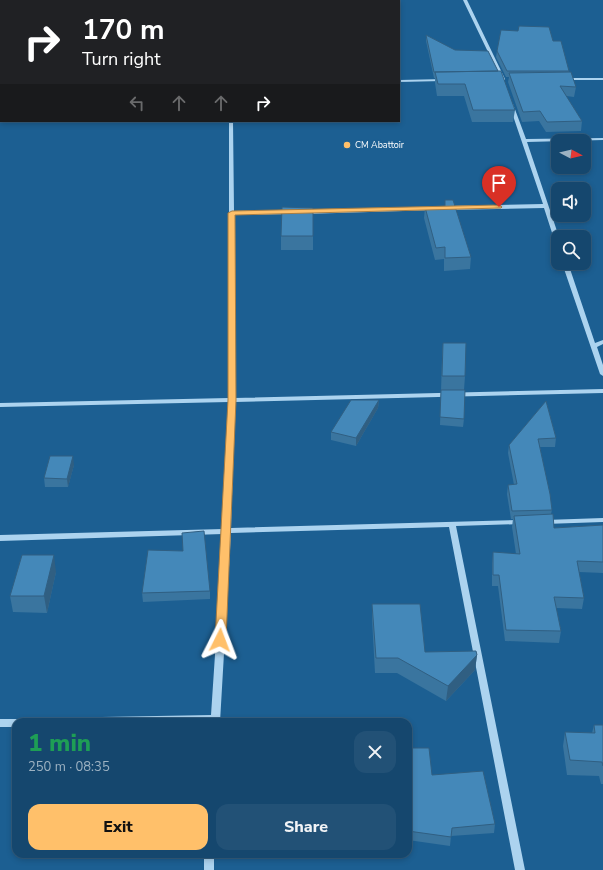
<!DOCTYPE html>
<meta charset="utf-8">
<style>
:root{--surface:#15476e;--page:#225176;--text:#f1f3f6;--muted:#9db2c2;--line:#345f81;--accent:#ffc06a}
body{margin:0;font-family:"Nunito Sans",sans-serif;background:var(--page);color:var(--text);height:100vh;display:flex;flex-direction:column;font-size:15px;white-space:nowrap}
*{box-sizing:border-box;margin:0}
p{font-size:13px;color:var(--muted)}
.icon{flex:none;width:22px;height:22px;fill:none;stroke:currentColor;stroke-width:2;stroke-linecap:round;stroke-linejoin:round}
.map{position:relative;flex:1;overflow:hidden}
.details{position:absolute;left:12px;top:718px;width:400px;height:140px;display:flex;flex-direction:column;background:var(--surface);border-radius:12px;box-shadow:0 2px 6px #0003,0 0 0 1px var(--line)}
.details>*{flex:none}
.banner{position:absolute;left:0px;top:0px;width:400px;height:122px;box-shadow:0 2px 6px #0003,0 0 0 1px var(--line);background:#202124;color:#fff;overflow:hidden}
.needle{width:26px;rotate:97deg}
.tools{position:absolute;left:551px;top:134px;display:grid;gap:8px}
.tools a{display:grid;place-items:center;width:40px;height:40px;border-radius:8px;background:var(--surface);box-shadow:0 2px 6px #0003,0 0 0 1px var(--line);font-size:20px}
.pin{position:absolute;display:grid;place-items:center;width:34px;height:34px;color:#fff;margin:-41px -17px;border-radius:50% 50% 50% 0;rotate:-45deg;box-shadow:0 0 4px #0007}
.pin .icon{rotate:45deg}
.me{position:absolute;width:44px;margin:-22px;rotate:3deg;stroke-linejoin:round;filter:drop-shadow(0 0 3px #0008)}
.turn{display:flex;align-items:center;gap:14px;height:84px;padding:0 16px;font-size:18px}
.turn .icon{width:52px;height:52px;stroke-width:2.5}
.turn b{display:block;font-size:28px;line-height:34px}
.lanes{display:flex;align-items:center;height:38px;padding:0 16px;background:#0003;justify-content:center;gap:20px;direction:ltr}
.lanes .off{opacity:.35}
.round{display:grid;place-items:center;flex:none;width:42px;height:42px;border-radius:12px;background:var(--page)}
.head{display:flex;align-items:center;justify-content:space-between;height:68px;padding:0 16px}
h1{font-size:24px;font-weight:800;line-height:30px;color:#1e9e55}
.button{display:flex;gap:8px;margin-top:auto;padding:8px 16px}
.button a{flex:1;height:46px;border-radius:12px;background:var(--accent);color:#111;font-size:16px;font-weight:800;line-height:46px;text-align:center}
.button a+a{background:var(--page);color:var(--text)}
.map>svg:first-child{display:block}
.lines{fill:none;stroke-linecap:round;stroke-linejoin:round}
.minor{fill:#acd3ef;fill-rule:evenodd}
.wall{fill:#3a759f}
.shaded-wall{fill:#305f82}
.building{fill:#4488b9;stroke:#305f82}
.route{fill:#ffc06a;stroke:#a67d45}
.poi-dot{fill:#ffc06a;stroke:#1c5f92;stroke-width:1.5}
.labels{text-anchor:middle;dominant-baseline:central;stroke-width:3;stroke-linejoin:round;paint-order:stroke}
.far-poi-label{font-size:9px;fill:#fff;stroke:#1c5f92;text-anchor:start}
</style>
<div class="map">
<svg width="603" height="870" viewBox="0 0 603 870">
<rect width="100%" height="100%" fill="#1c5f92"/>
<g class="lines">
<!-- minor -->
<path class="minor" d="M463 0H467L505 79V80L501 79Z
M563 78H603V80H563Z
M445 79V80L443 81 399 82V80Z
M0 84H1V86H0Z
M509 103 513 104 526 139 603 138V140L527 142 559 237H558V244L555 242 544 208 446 210 443 208 446 206 543 204 509 104Z
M229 121H233L234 211 292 210 295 212 292 214 234 215 235 398 603 389V393L235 402 231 528 521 520 525 522 521 524 456 526 525 870H515L449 527 231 533 220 722H43L45 720 48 718 211 715 223 534 0 541V535L223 529 229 402 0 407V403L229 398Z
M434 207 436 208V210L304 214 301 212 304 210Z
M562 263H568L595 343 603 340V344L597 347 603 365V376L600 374Z
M603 518V522L545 524 541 522 545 520Z
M0 719H16L20 722H16V727H0Z
M204 854H214V870H204Z"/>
</g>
<!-- wall -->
<path class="wall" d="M0 0H57V1H1V34H0Z
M426 35 515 110 513 122H472L464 96H437L435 83V78H434L426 41Z
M553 41 569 71V72L576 87 574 97 566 96 582 121 581 131 546 132 539 121 522 122 508 82 509 77H506L496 57 497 51Z
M445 200 471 257 470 269 444 271V259L435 260 424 218 425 207 445 206Z
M313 208V250H281V236Z
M443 343 465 376 464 390V419L463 427 440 425 442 358Z
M379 400 378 408 356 446 331 440V432Z
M546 401 556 438 555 447H540L552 510 551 514 554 528 603 525V573L579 572 584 598 582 609 556 608 561 631 559 643 505 641 498 586H492V563L493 552 516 554 512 527 513 519H511L507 494 508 485H514L508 453 509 445Z
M74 465 68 487H45L44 478Z
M56 572 47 613 13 612 10 596Z
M210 591V599L143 602 142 593Z
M372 604 425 652 477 655 475 670 446 701 397 673H375L372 619Z
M594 725H603V784H601L599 776 567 775 563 746 565 732 592 733Z
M408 748 432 775 495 824 494 833 451 836 450 846 408 840Z"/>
<!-- shaded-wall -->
<path class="shaded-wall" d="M379 400 378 408 356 446V438Z
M73 456 74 465 68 487 67 479Z
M54 555 56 572 47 613 44 596Z
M477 655 475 670 446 701 448 686Z"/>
<!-- building -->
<path class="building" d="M0 0H56V1H1V28H0Z
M129 0H295V1H129Z
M519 26 549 27 553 41H561L569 71H507L497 51 501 30 518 31Z
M426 35 455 50 488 51 498 71 434 72Z
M501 71 515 110H473L465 84H438L435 72Z
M571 72 576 87 560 86 582 121 547 122 540 111 523 112 509 73Z
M445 200H453L471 257 445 258V247L436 248 425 207 445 206Z
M282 207 313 208V236H281Z
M443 343H466L465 376H442Z
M441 390H465L464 419 440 417Z
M351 400H379L356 438 331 432Z
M546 401 556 438 538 439 550 494 552 510 512 511 508 485 517 484 509 445Z
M50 456H73L67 479 44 478Z
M553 514 554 528 603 525V562L577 561 584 598 554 597 561 631 506 630 499 575H493V552L520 554 514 516Z
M204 531 210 591 142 593 148 550 183 551 182 533Z
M22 555H54L44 596H10Z
M372 604H420L425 652 476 651 477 655 448 686 398 658H376Z
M594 725H603V766L602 762 570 760 565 732 595 733Z
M408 748H429L432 775 483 771 495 824 452 828 451 837 408 831Z"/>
<!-- route -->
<path class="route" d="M499 205 502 207 501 208 235 215 236 400 226 640 224 643H216L215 640 228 400V213L232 211Z"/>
<!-- markers -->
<circle class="poi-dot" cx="347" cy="145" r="4"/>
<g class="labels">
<!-- far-poi labels -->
<g class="far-poi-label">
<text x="355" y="145">CM Abattoir</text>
</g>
</g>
</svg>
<div class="tools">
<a><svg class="needle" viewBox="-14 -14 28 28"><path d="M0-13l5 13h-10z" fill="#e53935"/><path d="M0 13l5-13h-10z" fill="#9db2c2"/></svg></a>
<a><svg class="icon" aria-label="sound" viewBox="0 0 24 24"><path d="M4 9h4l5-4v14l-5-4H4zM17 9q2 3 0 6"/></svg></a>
<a><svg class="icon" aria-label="search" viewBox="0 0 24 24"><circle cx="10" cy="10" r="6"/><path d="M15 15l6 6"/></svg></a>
</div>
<div class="pin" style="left:499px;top:207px;background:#d93025"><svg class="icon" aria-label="arrive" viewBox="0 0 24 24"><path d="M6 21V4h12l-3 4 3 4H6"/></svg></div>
<svg class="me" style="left:220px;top:640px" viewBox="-20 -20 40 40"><path d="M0-17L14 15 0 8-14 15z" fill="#ffc06a" stroke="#fff" stroke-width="4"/></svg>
<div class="banner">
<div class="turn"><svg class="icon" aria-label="right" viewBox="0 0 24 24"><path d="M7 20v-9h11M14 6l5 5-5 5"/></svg><div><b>170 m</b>Turn right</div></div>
<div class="lanes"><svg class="icon off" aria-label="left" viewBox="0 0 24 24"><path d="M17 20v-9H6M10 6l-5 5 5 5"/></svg><svg class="icon off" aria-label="ahead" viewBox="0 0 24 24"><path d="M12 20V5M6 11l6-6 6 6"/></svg><svg class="icon off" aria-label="ahead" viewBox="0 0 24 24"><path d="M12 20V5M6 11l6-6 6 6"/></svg><svg class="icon" aria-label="right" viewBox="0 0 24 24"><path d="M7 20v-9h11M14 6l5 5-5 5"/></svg></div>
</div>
<section class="details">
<div class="head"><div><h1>1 min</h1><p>250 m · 08:35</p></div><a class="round"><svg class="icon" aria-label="close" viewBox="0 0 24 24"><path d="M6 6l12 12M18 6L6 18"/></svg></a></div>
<div class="button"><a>Exit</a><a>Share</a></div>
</section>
</div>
